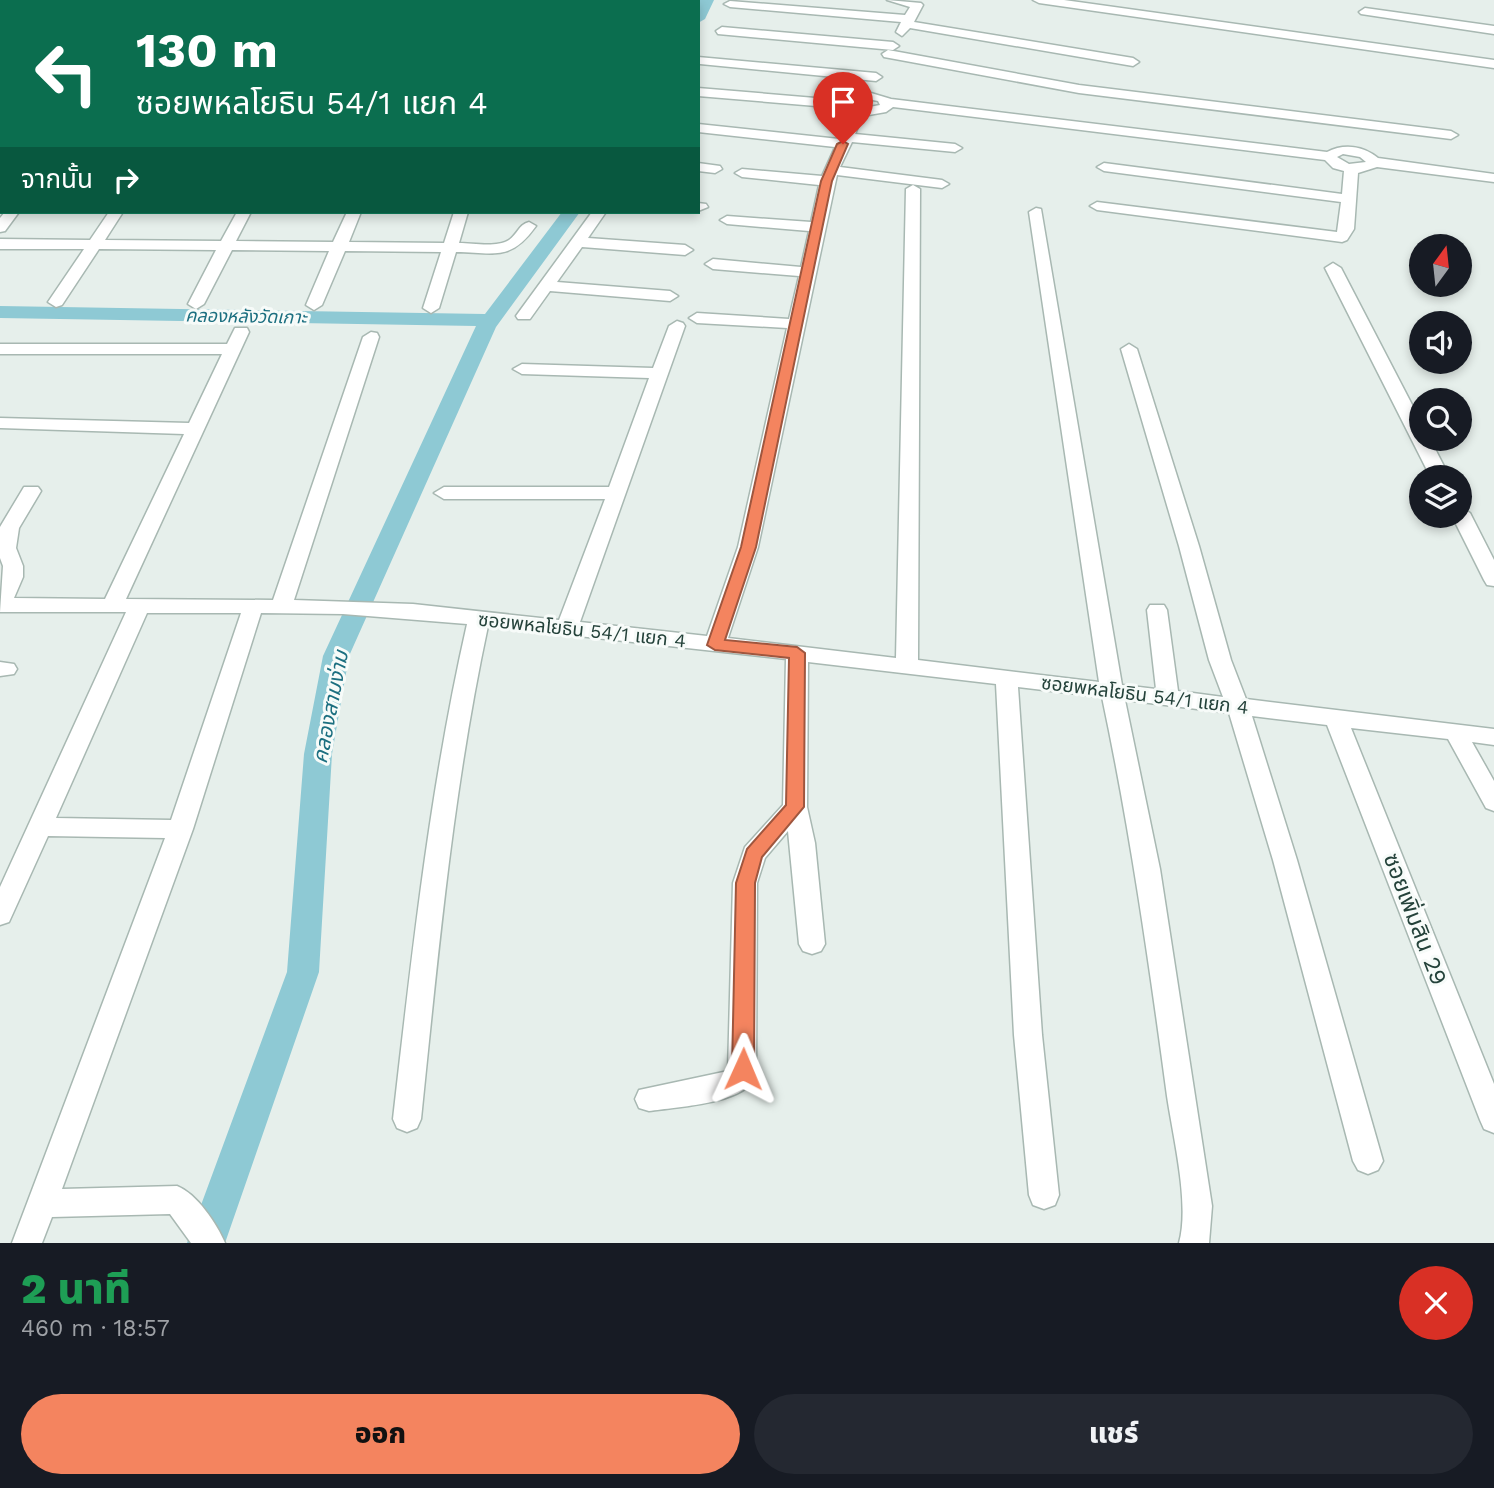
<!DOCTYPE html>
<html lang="th">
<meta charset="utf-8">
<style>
:root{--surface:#171b24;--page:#242831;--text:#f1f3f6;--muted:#9ea1a6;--accent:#f4845f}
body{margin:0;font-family:"Work Sans","Noto Sans Thai",sans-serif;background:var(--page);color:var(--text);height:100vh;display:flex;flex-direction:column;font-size:26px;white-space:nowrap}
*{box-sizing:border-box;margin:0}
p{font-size:23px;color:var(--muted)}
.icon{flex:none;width:38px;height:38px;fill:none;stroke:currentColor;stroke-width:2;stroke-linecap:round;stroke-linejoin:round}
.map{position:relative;height:1243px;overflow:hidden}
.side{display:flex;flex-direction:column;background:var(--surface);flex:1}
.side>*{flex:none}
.banner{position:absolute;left:0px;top:0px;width:700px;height:214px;box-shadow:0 4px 10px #0003;background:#0b6e4f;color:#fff;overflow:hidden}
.needle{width:46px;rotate:15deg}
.buttons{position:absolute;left:1409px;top:234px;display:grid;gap:14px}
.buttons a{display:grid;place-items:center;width:63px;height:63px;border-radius:50%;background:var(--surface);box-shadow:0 4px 10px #0003;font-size:35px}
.pin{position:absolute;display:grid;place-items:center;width:60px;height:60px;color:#fff;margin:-72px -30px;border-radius:50% 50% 50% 0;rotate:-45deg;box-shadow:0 0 7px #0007}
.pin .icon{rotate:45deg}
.me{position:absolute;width:77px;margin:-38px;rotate:1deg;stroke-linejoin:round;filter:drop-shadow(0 0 5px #0008)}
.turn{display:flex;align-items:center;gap:24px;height:147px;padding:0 21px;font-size:32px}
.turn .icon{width:91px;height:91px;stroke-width:2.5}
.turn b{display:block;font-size:49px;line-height:60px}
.then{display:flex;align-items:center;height:66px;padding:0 21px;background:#0003;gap:14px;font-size:26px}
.round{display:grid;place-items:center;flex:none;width:74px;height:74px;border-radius:37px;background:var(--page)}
.summary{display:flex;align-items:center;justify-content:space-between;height:119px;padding:0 21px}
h1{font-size:42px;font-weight:800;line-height:52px;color:#1e9e55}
.primary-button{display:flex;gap:14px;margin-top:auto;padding:14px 21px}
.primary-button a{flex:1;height:80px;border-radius:42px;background:var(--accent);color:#111;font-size:28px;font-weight:800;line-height:80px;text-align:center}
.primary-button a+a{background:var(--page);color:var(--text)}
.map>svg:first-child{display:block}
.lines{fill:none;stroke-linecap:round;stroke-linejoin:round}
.canal{fill:#8ec9d4;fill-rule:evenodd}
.minor-casing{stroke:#a8b8b2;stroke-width:3}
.minor{fill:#fff;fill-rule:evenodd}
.route{fill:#f4845f;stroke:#9f563e;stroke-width:2}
.labels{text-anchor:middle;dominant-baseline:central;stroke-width:6;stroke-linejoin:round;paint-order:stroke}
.far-water-label{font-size:18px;font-style:italic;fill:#1c6f80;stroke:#f7fbf9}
.street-label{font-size:19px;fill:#24423a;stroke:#f7fbf9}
.water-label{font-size:21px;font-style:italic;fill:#1c6f80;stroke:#f7fbf9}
.near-street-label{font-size:23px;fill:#24423a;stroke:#f7fbf9}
</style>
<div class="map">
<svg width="1494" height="1243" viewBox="0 0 1494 1243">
<rect width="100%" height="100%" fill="#e6efeb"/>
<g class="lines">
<!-- canal -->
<path class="canal" d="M700 0H714L705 19 698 23Z
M562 212H580L496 327 349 656 332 754 319 972 225 1243H187L287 972 304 754 323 656 476 326 0 318V306L485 314Z"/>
<defs>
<path id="minor" d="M0 0H70L72 2H2L0 4Z
M651 0H663L649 2Z
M887 0 921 3 923 5 914 22 1133 58 1139 62 1133 66 910 28 902 36 896 32 901 22 730 7 724 4 730 1 905 15 910 7Z
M1033 0H1064L1494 60V68L1039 3Z
M1365 8 1494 26V34L1361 14 1359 12Z
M722 27 893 42 899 46 893 50 718 34 716 31Z
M888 50 1079 85 1451 131 1458 135 1451 139 1079 93 884 57 882 54Z
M698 57 876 73 882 77 876 81 700 64Z
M0 62H2V70H0Z
M698 88 839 100 861 90 891 99 1327 152C1344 143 1364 146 1378 158L1494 174V182L1377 167 1358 173 1354 229 1347 240 1342 242 1097 210 1090 206 1097 202 1337 232 1341 202 1104 171 1097 167 1104 163 1342 194 1344 171 1333 168 1325 160 893 107 886 112 863 116 855 134 955 144 962 148 955 152 852 142 840 167 942 180 949 184 942 188 837 175 758 547 728 638 896 658 906 189 913 185 920 189 918 660 1099 682 1029 212 1036 208 1041 209 1122 685 1156 689 1147 610 1150 605H1164L1167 610 1178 691 1223 697 1209 660 1179 546 1121 349 1129 344 1137 349 1199 546 1231 660 1246 699 1494 729V745L1472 742 1494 781V811L1486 808 1448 739 1351 728 1494 1084V1133L1484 1129 1480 1120 1327 725 1252 716 1297 860 1383 1161 1378 1170 1368 1174 1358 1170 1353 1161 1273 860 1229 713 1125 700 1160 869 1212 1206 1209 1243H1179C1190 1204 1173 1137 1167 1096 1149 962 1130 829 1102 697L1018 687 1042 1035 1059 1195 1055 1205 1044 1209 1033 1205 1029 1195 1014 1035 996 684 808 662 807 807 815 843 825 944 821 951 812 954 803 951 799 944 788 831 765 858 757 883 756 1077C743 1104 677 1107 649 1111L639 1108 635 1099 639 1090 728 1071 733 883 745 847 783 805 786 659 488 626C453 789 438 954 421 1119L417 1128 407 1132 397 1128 393 1119C412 953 430 787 467 624L343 614 261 613 193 829 62 1189 177 1186C197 1194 217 1224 225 1243H191L170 1214 52 1217 42 1243H12L165 838 48 836 9 922 0 925V887L126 612H0L3 566 0 558V527L24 487H38L41 491 19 528 16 548 23 566V577L14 598 105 599 184 434 0 428V418L189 423 222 354H0V344H227L235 328H247L249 332 126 599 273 600 363 337 371 332 377 333 379 337 294 600 413 604 559 620 605 499H444L434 493 444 487H609L649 378 522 374 513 369 522 364 653 368 669 326 677 321 683 323 685 326 580 622 707 636 738 547 787 328 697 323 689 318 697 313 789 319 799 276 713 269 705 264 713 259 801 267 809 231 727 224 720 220 727 216 811 222 819 185 742 177 735 173 742 169 822 176 835 147 698 132V124L839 139 851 114 840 108 698 96ZM862 98 878 101 880 105 864 108 850 103ZM1343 154 1360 157 1366 162 1349 164 1337 157ZM147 613H241L171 820 56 818Z
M0 146H2V154H0Z
M698 163 720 166 722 169 715 173 698 171Z
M698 203 706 204 708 207 698 211Z
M5 212H19L5 231 0 232V218Z
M109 212H123L105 240 221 241 237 212H251L236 241 333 242 347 212H361L349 242 444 243 454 212H468L459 243C473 243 496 248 509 240 517 235 519 224 529 222L536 226C511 261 496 253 456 252L439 308 431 313 423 308 441 252 345 251 322 305 314 310 306 305 329 251 232 250 204 304 196 309 188 304 216 250 99 249 62 305 56 307 48 302 84 249H0V239L90 240Z
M592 212H606L588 238 685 245 693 250 685 255 582 247 557 282 670 291 678 296 670 301 550 291 530 319H518L516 316Z
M1333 263 1341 268 1421 422V439H1430L1450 478H1431L1325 268Z
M1460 507 1470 513 1494 560V586L1487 585 1484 580 1452 516H1460Z
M0 662 14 664 17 669 14 674 0 676Z"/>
</defs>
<!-- minor casing -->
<use href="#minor" class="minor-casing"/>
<!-- minor -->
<use href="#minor" class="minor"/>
</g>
<!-- route -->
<path class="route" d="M843 141 848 144 832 181 756 547 725 640 797 647 805 653 804 807 762 857 755 883 754 1069 751 1076 743 1079 736 1076 732 1069 736 883 747 849 786 805 789 658 715 650 707 645 741 547 821 181 837 144Z"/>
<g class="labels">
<!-- far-water labels -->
<g class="far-water-label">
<text transform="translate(246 316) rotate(1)">คลองหลังวัดเกาะ</text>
</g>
<!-- street labels -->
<g class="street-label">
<text transform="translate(582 630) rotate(6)">ซอยพหลโยธิน 54/1 แยก 4</text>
<text transform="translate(1145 695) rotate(7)">ซอยพหลโยธิน 54/1 แยก 4</text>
</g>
<!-- water labels -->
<g class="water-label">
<text transform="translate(330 707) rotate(-79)">คลองสามง่าม</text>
</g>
<!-- near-street labels -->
<g class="near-street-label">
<text transform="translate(1415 919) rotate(69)">ซอยเพิ่มสิน 29</text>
</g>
</g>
</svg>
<div class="buttons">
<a><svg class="needle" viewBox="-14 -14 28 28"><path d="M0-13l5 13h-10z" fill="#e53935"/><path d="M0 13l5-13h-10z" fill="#9ea1a6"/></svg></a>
<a><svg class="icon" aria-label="sound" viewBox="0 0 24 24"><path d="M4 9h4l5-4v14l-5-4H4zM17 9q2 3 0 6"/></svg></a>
<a><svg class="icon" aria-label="search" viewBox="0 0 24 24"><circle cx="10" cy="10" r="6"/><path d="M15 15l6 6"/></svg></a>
<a><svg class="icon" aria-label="layers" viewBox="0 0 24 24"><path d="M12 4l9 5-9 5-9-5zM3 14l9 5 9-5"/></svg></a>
</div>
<div class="pin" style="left:843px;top:144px;background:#d93025"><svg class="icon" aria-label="arrive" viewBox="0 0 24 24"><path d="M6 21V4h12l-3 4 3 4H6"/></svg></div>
<svg class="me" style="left:743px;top:1069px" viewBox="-20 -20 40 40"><path d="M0-17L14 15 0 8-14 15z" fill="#f4845f" stroke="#fff" stroke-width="4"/></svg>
<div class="banner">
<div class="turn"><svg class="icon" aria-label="left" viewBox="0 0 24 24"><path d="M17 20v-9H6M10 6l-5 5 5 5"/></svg><div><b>130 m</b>ซอยพหลโยธิน 54/1 แยก 4</div></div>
<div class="then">จากนั้น<svg class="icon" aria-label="right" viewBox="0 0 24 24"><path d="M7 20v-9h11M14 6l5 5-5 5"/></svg></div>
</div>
</div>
<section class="side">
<div class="summary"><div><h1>2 นาที</h1><p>460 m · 18:57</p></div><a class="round" style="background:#d93025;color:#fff"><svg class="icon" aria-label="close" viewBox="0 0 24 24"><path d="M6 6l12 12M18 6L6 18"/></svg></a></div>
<div class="primary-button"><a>ออก</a><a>แชร์</a></div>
</section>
